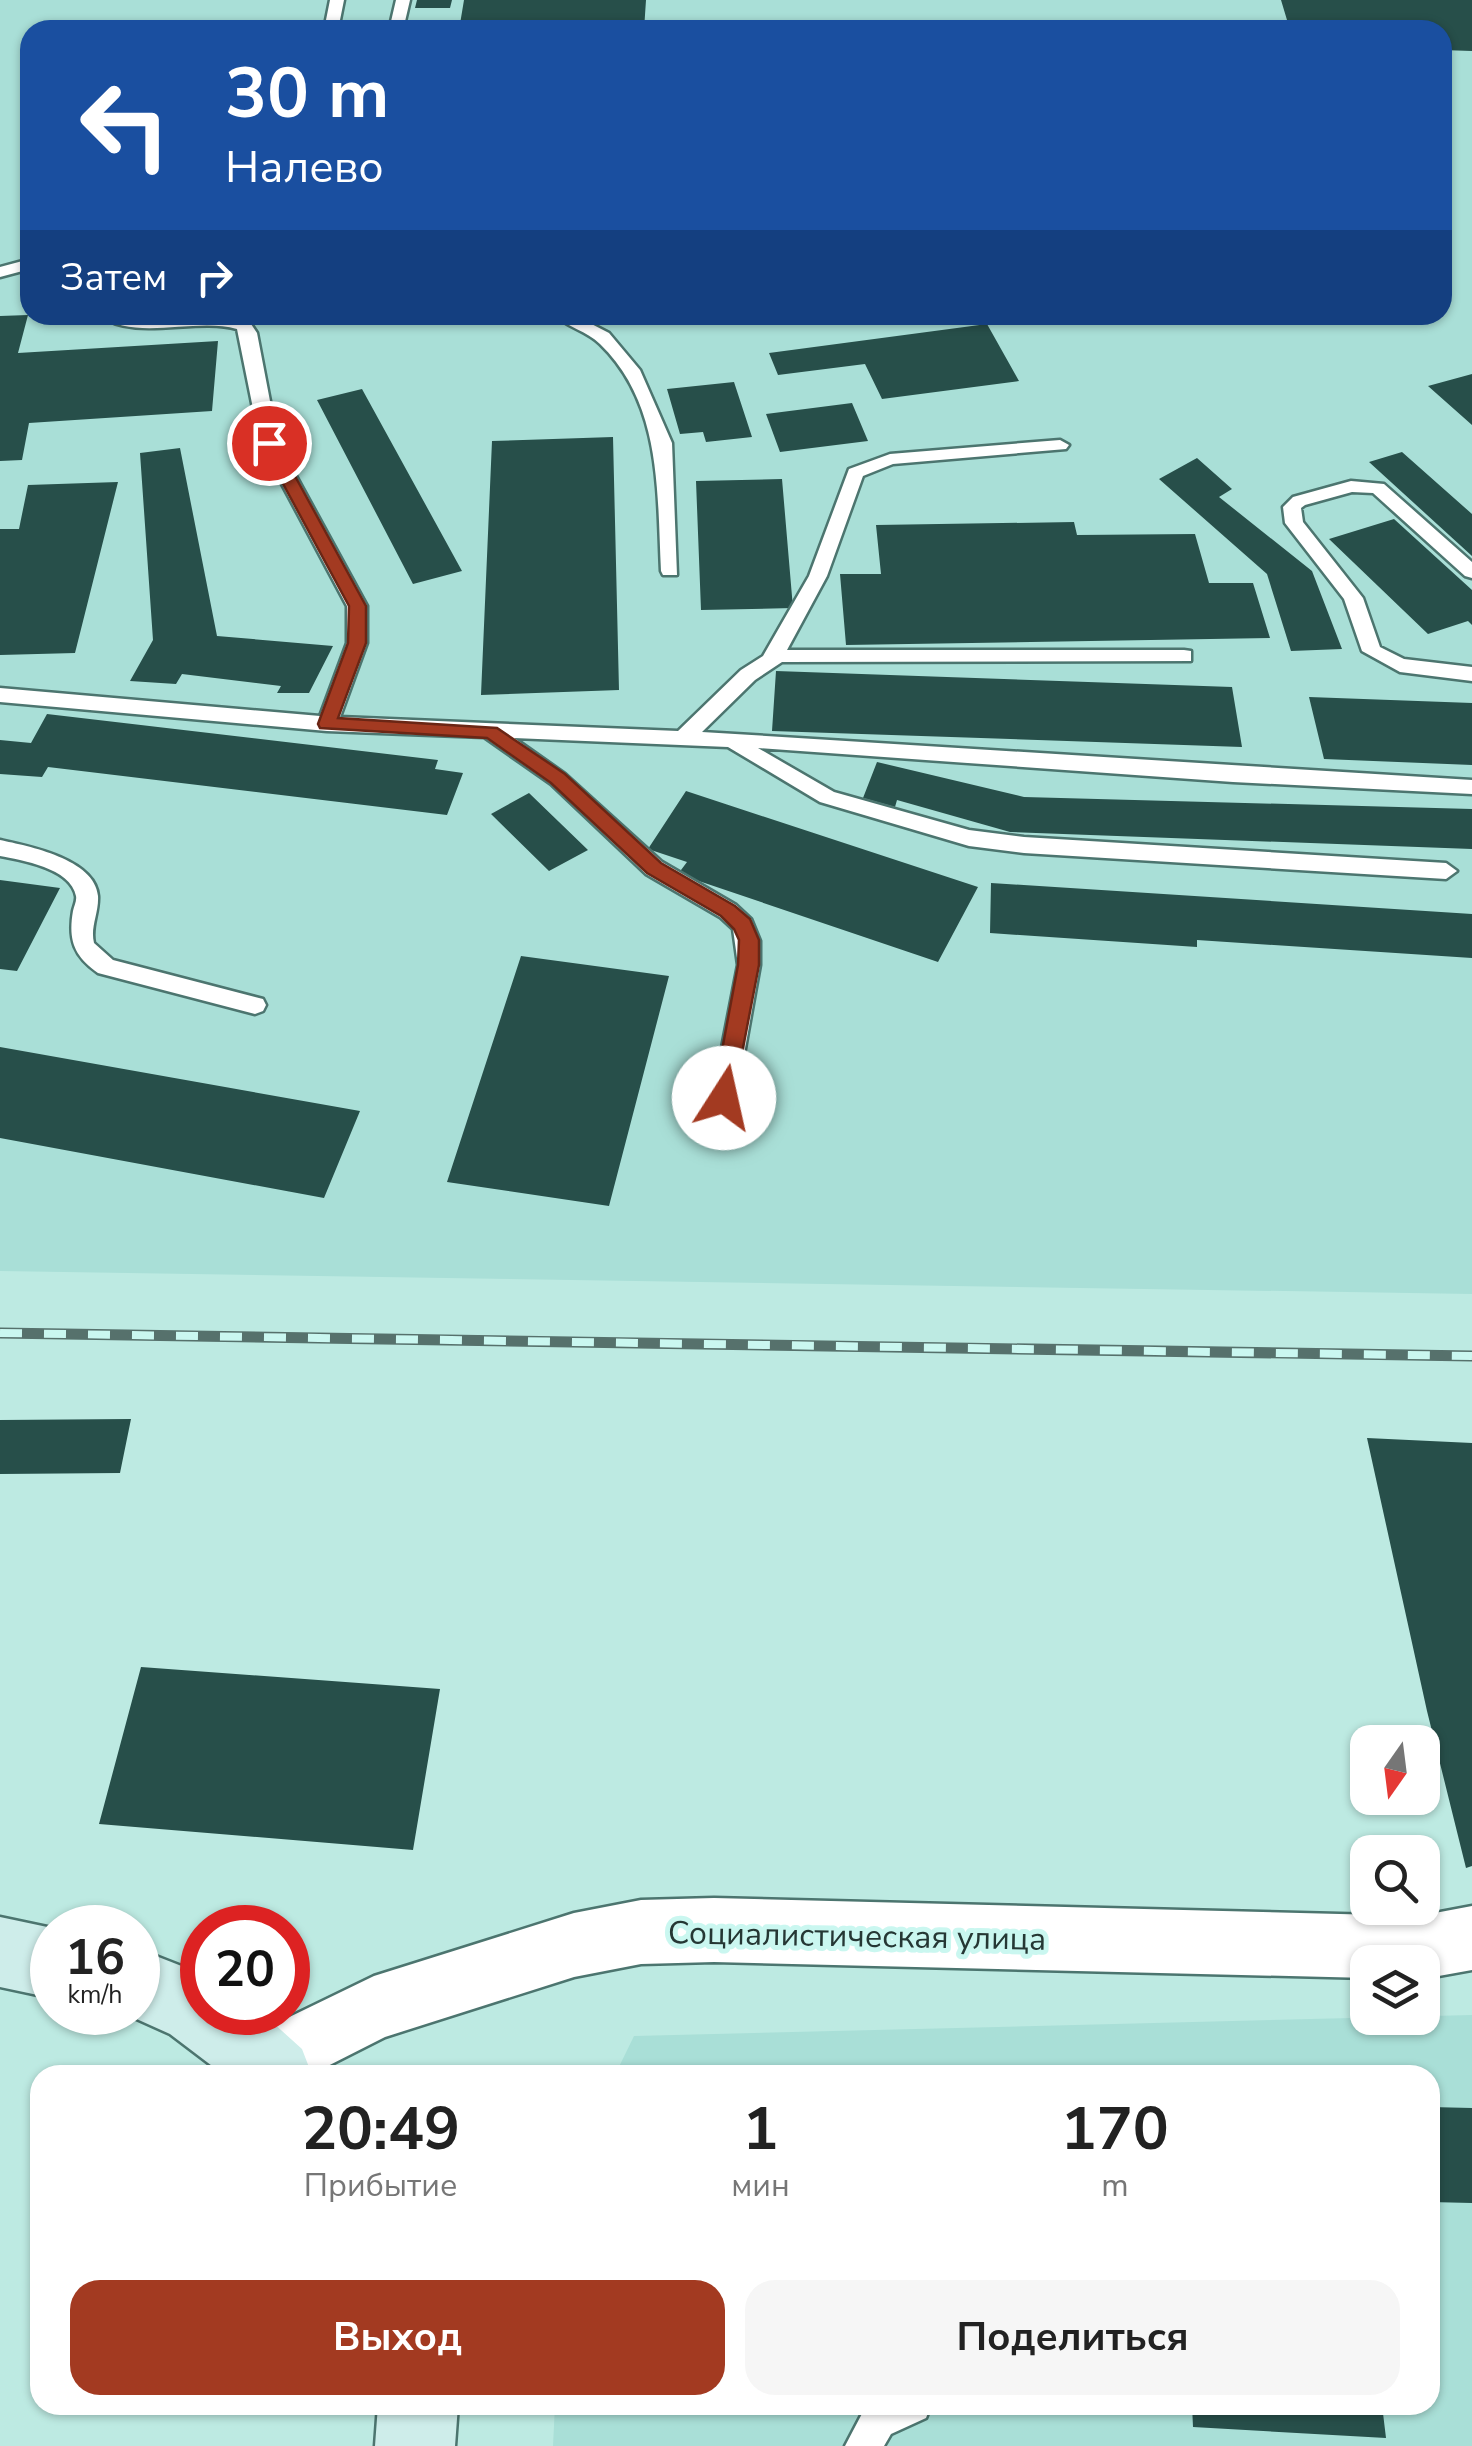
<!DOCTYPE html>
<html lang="ru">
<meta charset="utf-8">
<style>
:root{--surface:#fff;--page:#f6f6f6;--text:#222;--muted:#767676;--accent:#a33a21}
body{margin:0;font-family:"Nunito Sans",sans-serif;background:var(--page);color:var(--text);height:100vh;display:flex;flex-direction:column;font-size:38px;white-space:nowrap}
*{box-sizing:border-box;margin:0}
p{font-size:32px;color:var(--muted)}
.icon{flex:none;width:55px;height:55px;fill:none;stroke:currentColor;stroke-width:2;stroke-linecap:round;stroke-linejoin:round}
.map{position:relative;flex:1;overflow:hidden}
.details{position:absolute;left:30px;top:2065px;width:1410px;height:350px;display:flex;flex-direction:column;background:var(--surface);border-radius:30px;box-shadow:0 2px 8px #0004}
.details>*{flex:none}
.hud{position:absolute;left:20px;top:20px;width:1432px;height:305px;border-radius:30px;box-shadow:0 2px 8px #0004;background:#1a4fa0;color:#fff;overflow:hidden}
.needle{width:65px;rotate:194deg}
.tools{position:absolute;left:1350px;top:1725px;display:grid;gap:20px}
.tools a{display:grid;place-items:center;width:90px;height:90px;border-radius:20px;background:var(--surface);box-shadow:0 2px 8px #0004;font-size:50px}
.speed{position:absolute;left:30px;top:1905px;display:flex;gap:20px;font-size:50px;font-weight:700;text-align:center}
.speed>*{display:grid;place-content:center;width:130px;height:130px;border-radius:50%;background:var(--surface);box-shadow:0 2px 8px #0004;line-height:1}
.speed small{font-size:25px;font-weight:400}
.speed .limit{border:15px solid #d22;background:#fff;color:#111}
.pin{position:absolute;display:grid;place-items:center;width:85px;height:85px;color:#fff;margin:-42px;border:5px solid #fff;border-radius:50%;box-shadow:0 2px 10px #0007}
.me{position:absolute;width:110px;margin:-55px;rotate:10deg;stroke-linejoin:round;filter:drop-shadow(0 0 8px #0008)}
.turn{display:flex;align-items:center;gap:35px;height:210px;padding:0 40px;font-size:45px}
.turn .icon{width:130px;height:130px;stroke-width:2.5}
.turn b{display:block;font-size:70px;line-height:85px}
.then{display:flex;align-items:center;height:95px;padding:0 40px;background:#0003;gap:20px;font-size:38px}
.eta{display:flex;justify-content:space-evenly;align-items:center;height:170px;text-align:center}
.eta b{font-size:60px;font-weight:700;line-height:70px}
.cta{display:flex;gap:20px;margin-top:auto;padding:20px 40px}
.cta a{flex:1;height:115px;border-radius:30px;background:var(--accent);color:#fff;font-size:40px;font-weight:700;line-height:115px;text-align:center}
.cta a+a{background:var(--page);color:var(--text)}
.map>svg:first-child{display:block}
.built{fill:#a9dfd7;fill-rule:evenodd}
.building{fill:#274f4a}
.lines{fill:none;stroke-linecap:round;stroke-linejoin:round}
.lane-casing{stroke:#4c756f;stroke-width:5}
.street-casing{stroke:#4c756f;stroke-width:5}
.secondary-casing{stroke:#4c756f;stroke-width:5}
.lane{fill:#fff;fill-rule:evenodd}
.street{fill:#fff;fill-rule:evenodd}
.secondary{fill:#ceedea;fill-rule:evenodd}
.rail-casing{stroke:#56716c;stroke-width:11}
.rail{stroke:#caf7f0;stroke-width:8;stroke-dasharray:22;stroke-linecap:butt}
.route{fill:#a33a21;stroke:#6a2615;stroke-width:2.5}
.labels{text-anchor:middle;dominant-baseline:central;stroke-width:10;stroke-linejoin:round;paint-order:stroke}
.near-street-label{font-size:32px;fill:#253734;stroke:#caf7f0}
</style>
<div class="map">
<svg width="1472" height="2446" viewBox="0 0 1472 2446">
<rect width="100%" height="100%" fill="#bdeae2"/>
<!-- built -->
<path class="built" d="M0 0H1472V1294L0 1271ZM30 30H1442V315H30Z
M1472 2015V2446H553L555 2405H1430V2075H615L634 2036Z"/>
<!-- building -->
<path class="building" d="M417 0H452L450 8H415Z
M464 0H646L644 30H459Z
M1281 0H1472V51L1442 50V30H1290Z
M28 315 18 353 218 341 212 411 29 423 22 460 0 461V316Z
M987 324 1019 381 882 399 865 364 778 375 769 353Z
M1472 374V425L1428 386Z
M734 382 752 437 706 442 703 432 680 434 667 389Z
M362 389 462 571 413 584 317 400Z
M852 403 868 441 780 452 766 414Z
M613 437 619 690 481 695 492 441Z
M180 448 217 636 333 646 309 693H277L281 686 182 674 176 684 130 681 153 640 140 453Z
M1402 452 1472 514V556L1369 462Z
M1197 458 1232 489 1219 497 1312 571 1342 649 1291 651 1267 574 1159 479Z
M782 479 793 608 701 610 696 481Z
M118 482 75 653 0 655V529H19L28 485Z
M1394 519 1472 590V625L1468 621 1428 634 1329 539Z
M1074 522 1077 535 1195 534 1209 583H1253L1270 638 846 645 840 574H881L876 525Z
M776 671 1232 687 1242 747 772 731Z
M1309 697 1472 703V765L1324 759Z
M47 714 438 760 435 769 463 773 447 815 48 767 42 777 0 774V740L31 743Z
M877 762 1024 797 1472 809V849L1010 832 897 800 895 807 863 798Z
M686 791 978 887 938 962 678 874 687 862 648 849Z
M529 793 588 850 549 871 491 814Z
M0 880 60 888 17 971 0 969Z
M991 883 1472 914V958L1197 940V947L990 933Z
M521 956 669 976 609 1206 447 1182Z
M0 1047 360 1111 324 1198 0 1138Z
M131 1419 120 1473 0 1474V1420Z
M1367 1438 1472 1443V1866L1466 1868 1427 1711Z
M141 1667 440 1689 413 1850 99 1824Z
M1430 2107 1472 2108V2203L1430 2202Z
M1192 2405H1382L1386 2438 1193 2427Z"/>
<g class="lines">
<defs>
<path id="lane" d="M330 0H344L338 30H324Z
M396 0H410L403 30H389Z
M30 259V269L0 277V267Z
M99 315H226L249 321 257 333 278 443 367 606V643L340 717 678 731 741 670 763 656 809 576 849 469 890 454 1060 440 1069 445 1066 449 893 464 863 476 827 576 787 650H1184L1191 651V661L782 662 755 680 702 732 1472 780V794L1233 782 758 748 834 792 969 830 1024 837 1446 863 1457 871 1446 879 1024 853 969 846 820 802 728 747 514 738 565 774 662 862 736 905 751 919 760 941V965L736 1099 732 1106H716L712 1099 738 965 733 929 720 917 646 874 551 784 484 737 327 731 0 702V688L320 716 347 643V606L260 443 237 329C195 317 135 342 99 315Z
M554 315H574L609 333 640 370 672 443 677 575H663L661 571C657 491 662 404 600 344 587 331 567 327 554 315Z
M1351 481 1384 484 1472 562V578L1465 576 1373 493 1352 492 1305 505 1301 508 1303 522 1363 598 1380 647 1404 659 1472 667V681L1400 672 1362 651 1344 599 1285 523 1283 507 1293 497Z
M0 840C28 846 95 859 98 896 99 913 90 927 94 943L113 960 263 999 266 1005 263 1011 255 1014 98 973C74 956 68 940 73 911 74 906 77 901 76 896 71 868 21 860 0 856Z
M872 2405H931L926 2418 891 2434 884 2446H845L865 2408Z"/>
<path id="street" d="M714 1898 1419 1916 1472 1906V1970L1422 1979V1962H1368V1978L714 1962 641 1964 574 1977 385 2037 310 2075H237L232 2063 242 2040 374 1976 574 1913 641 1900Z"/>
<path id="secondary" d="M0 1917 52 1928V1998L0 1987Z
M138 1949 202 1974V2012H261L302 2049 312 2075H224L170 2034 121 2012H138Z
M378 2405H458L455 2446H375Z"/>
</defs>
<!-- lane casing -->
<use href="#lane" class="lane-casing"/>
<!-- street casing -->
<use href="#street" class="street-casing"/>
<!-- secondary casing -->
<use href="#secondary" class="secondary-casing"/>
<!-- lane -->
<use href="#lane" class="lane"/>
<!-- street -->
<use href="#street" class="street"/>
<!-- secondary -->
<use href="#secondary" class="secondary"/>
<defs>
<path id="rail" d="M0 1333 1472 1356"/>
</defs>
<!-- rail casing -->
<use href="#rail" class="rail-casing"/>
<!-- rail -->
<use href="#rail" class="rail"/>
</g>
<!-- route -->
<path class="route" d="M263 440 277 443 366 606V643L338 718 497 728 565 774 661 863 735 906 750 919 759 940V965L732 1105 724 1107 713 1098 738 965 739 940 734 929 721 916 647 873 551 783 487 738 320 728 318 724 348 643 349 606 261 443Z"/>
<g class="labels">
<!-- near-street labels -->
<g class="near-street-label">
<text transform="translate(857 1936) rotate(1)">Социалистическая улица</text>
</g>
</g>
</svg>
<div class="tools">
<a><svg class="needle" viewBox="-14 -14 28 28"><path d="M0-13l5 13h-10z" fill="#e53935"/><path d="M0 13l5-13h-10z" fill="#767676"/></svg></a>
<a><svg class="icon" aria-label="search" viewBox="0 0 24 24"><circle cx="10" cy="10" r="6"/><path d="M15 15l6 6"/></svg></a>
<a><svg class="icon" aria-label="layers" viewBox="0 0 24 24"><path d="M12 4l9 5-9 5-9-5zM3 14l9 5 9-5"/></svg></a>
</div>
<div class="speed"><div>16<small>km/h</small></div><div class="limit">20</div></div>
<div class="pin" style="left:269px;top:443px;background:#d93025"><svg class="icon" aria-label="arrive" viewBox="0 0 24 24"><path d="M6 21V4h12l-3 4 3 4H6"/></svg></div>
<svg class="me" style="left:724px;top:1098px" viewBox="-20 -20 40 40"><circle r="19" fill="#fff"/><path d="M0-13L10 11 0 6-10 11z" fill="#a33a21"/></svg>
<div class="hud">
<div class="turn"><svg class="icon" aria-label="left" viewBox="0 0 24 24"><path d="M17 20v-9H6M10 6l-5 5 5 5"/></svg><div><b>30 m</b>Налево</div></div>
<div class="then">Затем<svg class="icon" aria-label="right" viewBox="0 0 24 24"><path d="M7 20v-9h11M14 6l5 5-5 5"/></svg></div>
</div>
<section class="details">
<div class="eta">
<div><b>20:49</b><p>Прибытие</p></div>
<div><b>1</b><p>мин</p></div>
<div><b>170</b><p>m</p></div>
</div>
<div class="cta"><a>Выход</a><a>Поделиться</a></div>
</section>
</div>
